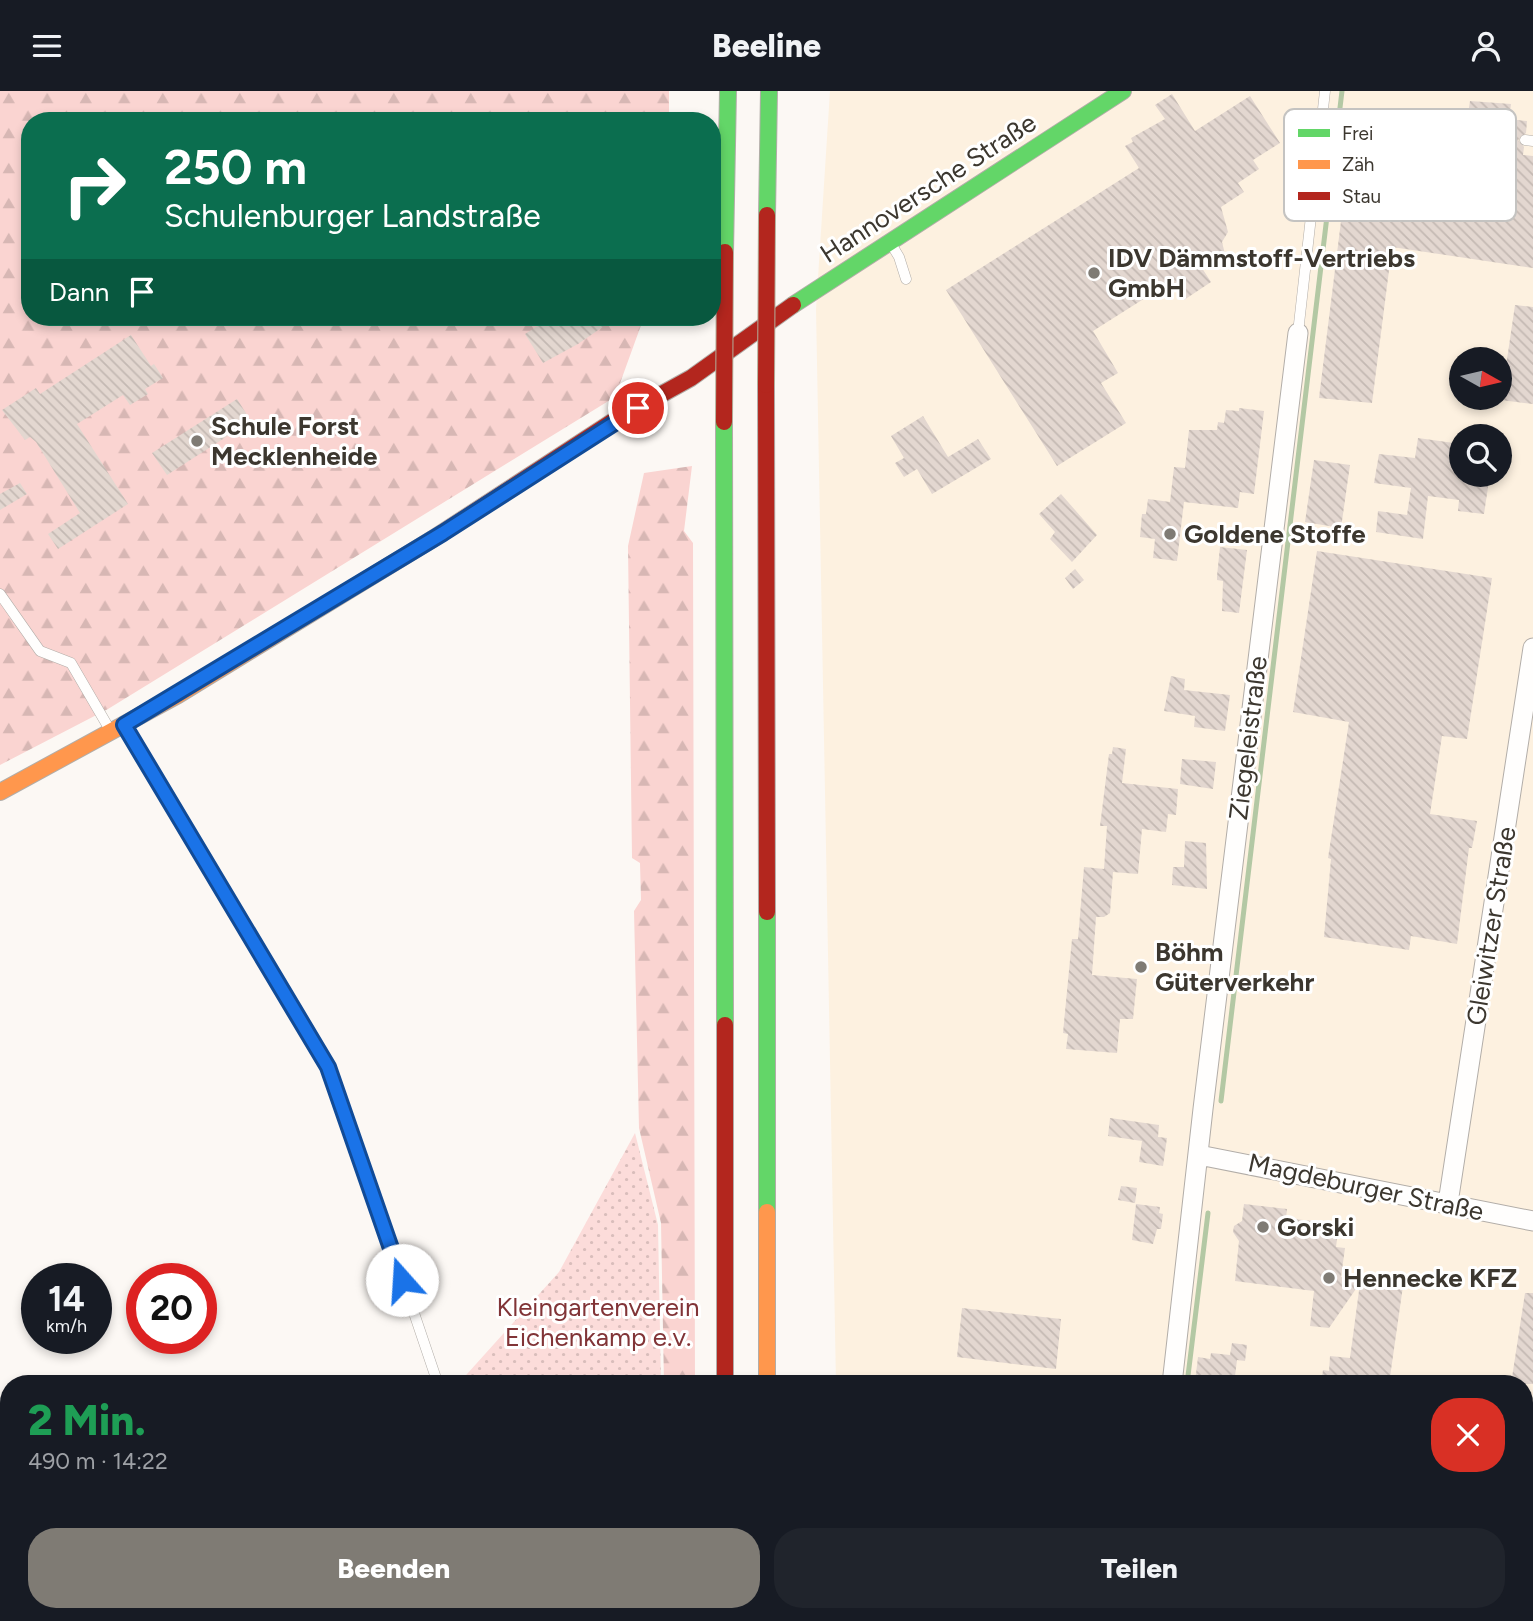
<!DOCTYPE html>
<html lang="de">
<meta charset="utf-8">
<style>
:root{--surface:#171b24;--page:#20242c;--text:#f1f3f6;--muted:#9ea1a6;--accent:#7f7b74}
body{margin:0;font-family:Figtree,sans-serif;background:var(--page);color:var(--text);height:100vh;display:flex;flex-direction:column;font-size:26px;white-space:nowrap}
*{box-sizing:border-box;margin:0}
p{font-size:23px;color:var(--muted)}
.icon{flex:none;width:38px;height:38px;fill:none;stroke:currentColor;stroke-width:2;stroke-linecap:round;stroke-linejoin:round}
.map{position:relative;flex:1;overflow:hidden}
.drawer{position:absolute;left:0px;top:1284px;width:1533px;height:247px;display:flex;flex-direction:column;background:var(--surface);border-radius:28px 28px 0 0;box-shadow:0 4px 10px #0003}
.drawer>*{flex:none}
.top-card{position:absolute;left:21px;top:21px;width:700px;height:214px;border-radius:28px;box-shadow:0 4px 10px #0003;background:#0b6e4f;color:#fff;overflow:hidden}
.needle{width:46px;rotate:98deg}
.buttons{position:absolute;left:1449px;top:256px;display:grid;gap:14px}
.buttons a{display:grid;place-items:center;width:63px;height:63px;border-radius:50%;background:var(--surface);box-shadow:0 4px 10px #0003;font-size:35px}
.speed{position:absolute;left:21px;top:1172px;display:flex;gap:14px;font-size:35px;font-weight:700;text-align:center}
.speed>*{display:grid;place-content:center;width:91px;height:91px;border-radius:50%;background:var(--surface);box-shadow:0 4px 10px #0003;line-height:1}
.speed small{font-size:18px;font-weight:400}
.speed .limit{border:10px solid #d22;background:#fff;color:#111}
.pin{position:absolute;display:grid;place-items:center;width:60px;height:60px;color:#fff;margin:-30px;border:4px solid #fff;border-radius:50%;box-shadow:0 2px 7px #0007}
.me{position:absolute;width:77px;margin:-38px;rotate:341deg;stroke-linejoin:round;filter:drop-shadow(0 0 5px #0008)}
.turn{display:flex;align-items:center;gap:24px;height:147px;padding:0 28px;font-size:32px}
.turn .icon{width:91px;height:91px;stroke-width:2.5}
.turn b{display:block;font-size:49px;line-height:60px}
.then{display:flex;align-items:center;height:66px;padding:0 28px;background:#0003;gap:14px;font-size:26px}
.round{display:grid;place-items:center;flex:none;width:74px;height:74px;border-radius:28px;background:var(--page)}
.overview{display:flex;align-items:center;justify-content:space-between;height:119px;padding:0 28px}
h1{font-size:42px;font-weight:800;line-height:52px;color:#1e9e55}
.action{display:flex;gap:14px;margin-top:auto;padding:14px 28px}
.action a{flex:1;height:80px;border-radius:28px;background:var(--accent);color:#fff;font-size:28px;font-weight:800;line-height:80px;text-align:center}
.action a+a{background:var(--page);color:var(--text)}
header{display:flex;justify-content:space-between;align-items:center;height:91px;padding:0 28px;background:var(--surface);font-size:32px;font-weight:800}
.map>svg:first-child{display:block}
.built{fill:#fdf1e0;fill-rule:evenodd}
.forest{fill:url(#forest-firs)}
.garden{fill:url(#garden-dots)}
.lines{fill:none;stroke-linecap:round;stroke-linejoin:round}
.stream{stroke:#b3c8a4;stroke-width:5}
.building{fill:url(#building-back-hatch)}
.lane-casing{stroke:#b2ada8;stroke-width:11}
.street-casing{stroke:#b2ada8;stroke-width:21}
.fast-casing{stroke:#b2ada8;stroke-width:18}
.slow-casing{stroke:#b2ada8;stroke-width:18}
.jam-casing{stroke:#b2ada8;stroke-width:18}
.lane{stroke:#fffefd;stroke-width:10}
.street{stroke:#fffefd;stroke-width:19}
.fast{stroke:#63d668;stroke-width:16}
.slow{stroke:#ff974d;stroke-width:16}
.jam{stroke:#b3261e;stroke-width:16}
.jam-bridge-casing{stroke:#b3b09c;stroke-width:18;stroke-linecap:butt}
.jam-bridge{stroke:#b3261e;stroke-width:16}
.route-casing{stroke:#114b97;stroke-width:18}
.route{stroke:#1a73e8;stroke-width:12}
.poi-dot{fill:#7f7b74;stroke:#fff;stroke-width:2.5}
.labels{text-anchor:middle;dominant-baseline:central;stroke-width:6;stroke-linejoin:round;paint-order:stroke}
.street-label{font-size:26px;fill:#3c372f;stroke:#fff}
.poi-label{font-size:26px;font-weight:bold;fill:#3c372f;stroke:#fff;text-anchor:start}
.park-label{font-size:26px;fill:#813437;stroke:#fff}
.key{fill:#fff;stroke:#c4c3c1;stroke-width:2}
.key-label{font-size:19px;fill:#3c372f}
</style>
<header><svg class="icon" aria-label="menu" viewBox="0 0 24 24"><path d="M4 6h16M4 12h16M4 18h16"/></svg>Beeline<svg class="icon" aria-label="person" viewBox="0 0 24 24"><circle cx="12" cy="8" r="4"/><path d="M4 21q1-7 8-7t8 7"/></svg></header>
<div class="map">
<svg width="1533" height="1530" viewBox="0 0 1533 1530">
<defs>
<pattern id="forest-firs" width="22" height="20" patternUnits="userSpaceOnUse" patternTransform="scale(1.75)"><rect width="22" height="20" fill="#fad4d1"/><path d="M5 1l3.5 6h-7zM16 11l3.5 6h-7z" fill="#d7b7b4"/></pattern>
<pattern id="garden-dots" width="8" height="8" patternUnits="userSpaceOnUse" patternTransform="scale(1.75)"><rect width="8" height="8" fill="#fcdcda"/><path d="M2 2h.1M6 6h.1" fill="none" stroke="#d9bdbb" stroke-width="1.8" stroke-linecap="round"/></pattern>
<pattern id="building-back-hatch" width="6" height="6" patternUnits="userSpaceOnUse" patternTransform="scale(1.75)"><rect width="6" height="6" fill="#e3d7d0"/><path d="M-1 5l2 2M0 0l6 6M5-1l2 2" fill="none" stroke="#c4b9b3"/></pattern>
</defs>
<rect width="100%" height="100%" fill="#fcf8f4"/>
<!-- built -->
<path class="built" d="M830 0H1533V1530H841V1522H1524V1293H836L816 218ZM1461 268H1500V306H1461ZM1461 345H1500V383H1461Z"/>
<!-- forest -->
<path class="forest" d="M0 0H669V30H30V226H644L615 306 108 618 0 674Z
M692 375 684 440 693 452 695 1293H664L661 1132 639 1037 634 820 641 809 640 772 632 767 628 455 644 382Z"/>
<!-- garden -->
<path class="garden" d="M635 1042 658 1134 661 1293H458L559 1181Z
M439 1523 665 1522V1530H439Z"/>
<g class="lines">
<!-- stream -->
<path class="stream" d="M1221 1010 1342 0
M1187 1293 1208 1122"/>
</g>
<!-- building -->
<path class="building" d="M1172 3 1195 40 1250 5 1280 52 1253 69 1259 78 1238 92 1244 101 1221 116 1228 141 1222 151 1226 167 1200 174 1211 191 1184 209 1172 190 1093 240 1118 282 1101 292 1126 332 1057 375 946 199 1139 77 1125 55 1133 51 1131 47 1165 28 1155 14Z
M1470 10 1511 13 1509 28 1527 30 1526 42 1518 49 1524 56 1523 64 1533 65V177L1392 156 1372 312 1319 307 1345 98 1387 103 1392 59 1409 60 1410 54 1422 56 1427 17 1468 23Z
M1515 214 1533 216V313L1501 309Z
M552 226H617L578 253 543 272 525 243Z
M131 244 151 275 154 273 163 287 145 298 148 303 130 314 123 304 77 333 128 413 58 458 48 443 80 422 36 351 30 346 25 349 2 319 36 297 40 303Z
M237 308 251 330 167 384 152 362Z
M1239 317 1264 320 1254 403 1240 401 1238 417 1184 411 1177 470 1153 467 1155 448 1140 446 1142 423H1146L1148 408 1170 411 1174 376 1185 377 1189 339H1217L1218 331 1224 332 1226 319 1239 320Z
M923 325 948 366 978 348 991 368 932 403 917 378 904 386 895 372 904 367 891 345Z
M1418 347 1461 353V383H1490L1484 423 1458 420 1459 409 1428 405 1423 448 1376 441 1378 420 1407 424 1411 397 1374 392 1379 363 1415 367Z
M1314 369 1350 374 1341 437 1305 431Z
M20 392 27 403 0 419V403Z
M1061 403 1097 444 1072 471 1050 448 1055 441 1039 423Z
M1220 456 1247 459 1239 522 1222 520 1223 490 1217 489V485Z
M1317 460 1492 487 1467 648 1442 645 1430 723 1477 730 1472 757H1469L1457 853 1411 845 1409 859 1324 846 1331 768 1328 767 1349 631 1293 621Z
M1075 478 1084 489 1073 498 1065 487Z
M1171 585 1185 588 1184 599 1230 604 1225 640 1194 636 1195 625 1164 620Z
M1113 656 1126 658 1122 692 1178 698 1176 724 1168 723 1166 741 1142 738 1138 783 1113 781 1110 822 1104 826H1096L1092 884 1137 888 1133 928H1120L1117 962 1066 958 1068 943 1063 942 1072 848H1078L1084 776 1104 778 1107 735H1100L1109 663H1112Z
M1182 668 1216 671 1213 698 1180 693Z
M1185 750 1206 752 1207 798 1172 794 1173 776H1184Z
M1110 1027 1159 1034 1158 1046 1167 1047 1163 1075 1139 1071 1142 1050 1108 1045Z
M1121 1095 1137 1097 1135 1112 1118 1109Z
M1136 1113 1160 1116 1159 1122 1163 1123 1161 1138H1157L1153 1153 1132 1149Z
M1244 1113 1287 1118 1286 1127 1339 1133 1336 1156 1345 1157 1341 1186 1403 1195 1389 1293H1321L1323 1279 1329 1280 1330 1265 1350 1267 1360 1192 1329 1237 1310 1235 1314 1200 1235 1190 1239 1150 1233 1141 1234 1135 1242 1130Z
M1525 1202H1533V1293H1511Z
M962 1217 1061 1228 1056 1278 957 1266Z
M1232 1252 1247 1254 1245 1270 1237 1269 1234 1293 1195 1291 1198 1266 1210 1268 1211 1262 1230 1264Z"/>
<g class="lines">
<defs>
<path id="lane" d="M1525 49 1533 50
M890 151 899 166 906 188
M1298 242 1325 0
M0 503 40 560 71 572 110 639
M124 635 328 976 341 1006 438 1293"/>
<path id="street" d="M1199 1064 1533 1130
M1448 1112 1533 557
M1172 1293 1203 1018 1298 242
M1270 1522 1307 1530
M1145 1530 1146 1522"/>
<path id="fast" d="M767 124 769 0
M725 161 728 0
M793 214 1123 0
M724 331 725 934
M767 821V1121
M764 1522V1530"/>
<path id="slow" d="M0 701 178 604 431 449
M767 1121V1293"/>
<path id="jam" d="M766 294 767 821
M431 449 615 329 691 287 793 214
M725 934V1293
M720 1522V1530"/>
</defs>
<!-- lane casing -->
<use href="#lane" class="lane-casing"/>
<!-- street casing -->
<use href="#street" class="street-casing"/>
<!-- fast casing -->
<use href="#fast" class="fast-casing"/>
<!-- slow casing -->
<use href="#slow" class="slow-casing"/>
<!-- jam casing -->
<use href="#jam" class="jam-casing"/>
<!-- lane -->
<use href="#lane" class="lane"/>
<!-- street -->
<use href="#street" class="street"/>
<!-- fast -->
<use href="#fast" class="fast"/>
<!-- slow -->
<use href="#slow" class="slow"/>
<!-- jam -->
<use href="#jam" class="jam"/>
<defs>
<path id="jam-bridge" d="M766 294 767 124
M724 331 725 161"/>
</defs>
<!-- jam-bridge casing -->
<use href="#jam-bridge" class="jam-bridge-casing"/>
<!-- jam-bridge -->
<use href="#jam-bridge" class="jam-bridge"/>
</g>
<g class="lines">
<defs>
<path id="route" d="M402 1189 328 976 124 634 443 442 638 317"/>
</defs>
<!-- route casing -->
<use href="#route" class="route-casing"/>
<!-- route -->
<use href="#route" class="route"/>
</g>
<!-- markers -->
<g class="poi-dot">
<circle cx="1094" cy="182" r="7"/>
<circle cx="197" cy="350" r="7"/>
<circle cx="1170" cy="443" r="7"/>
<circle cx="1141" cy="876" r="7"/>
<circle cx="1263" cy="1136" r="7"/>
<circle cx="1329" cy="1187" r="7"/>
</g>
<g class="labels">
<!-- street labels -->
<g class="street-label">
<text transform="translate(928 97) rotate(-33)">Hannoversche Straße</text>
<text transform="translate(1248 647) rotate(-83)">Ziegeleistraße</text>
<text transform="translate(1491 835) rotate(-81)">Gleiwitzer Straße</text>
<text transform="translate(1366 1096) rotate(12)">Magdeburger Straße</text>
</g>
<!-- poi labels -->
<g class="poi-label">
<text x="1108" y="167">IDV Dämmstoff-Vertriebs<tspan x="1108" dy="30">GmbH</tspan></text>
<text x="211" y="335">Schule Forst<tspan x="211" dy="30">Mecklenheide</tspan></text>
<text x="1184" y="443">Goldene Stoffe</text>
<text x="1155" y="861">Böhm<tspan x="1155" dy="30">Güterverkehr</tspan></text>
<text x="1277" y="1136">Gorski</text>
<text x="1343" y="1187">Hennecke KFZ</text>
</g>
<!-- park labels -->
<g class="park-label">
<text x="598" y="1216">Kleingartenverein<tspan x="598" dy="30">Eichenkamp e.v.</tspan></text>
</g>
</g>
<!-- legend -->
<rect x="1284" y="18" width="232" height="112" rx="10" class="key"/>
<rect x="1298" y="38" width="32" height="8" fill="#63d668"/>
<rect x="1298" y="69" width="32" height="9" fill="#ff974d"/>
<rect x="1298" y="101" width="32" height="8" fill="#b3261e"/>
<g class="key-label">
<text x="1342" y="49">Frei</text>
<text x="1342" y="80">Zäh</text>
<text x="1342" y="112">Stau</text>
</g>
</svg>
<div class="buttons">
<a><svg class="needle" viewBox="-14 -14 28 28"><path d="M0-13l5 13h-10z" fill="#e53935"/><path d="M0 13l5-13h-10z" fill="#9ea1a6"/></svg></a>
<a><svg class="icon" aria-label="search" viewBox="0 0 24 24"><circle cx="10" cy="10" r="6"/><path d="M15 15l6 6"/></svg></a>
</div>
<div class="speed"><div>14<small>km/h</small></div><div class="limit">20</div></div>
<div class="pin" style="left:638px;top:317px;background:#d93025"><svg class="icon" aria-label="arrive" viewBox="0 0 24 24"><path d="M6 21V4h12l-3 4 3 4H6"/></svg></div>
<svg class="me" style="left:402px;top:1189px" viewBox="-20 -20 40 40"><circle r="19" fill="#fff"/><path d="M0-13L10 11 0 6-10 11z" fill="#1a73e8"/></svg>
<div class="top-card">
<div class="turn"><svg class="icon" aria-label="right" viewBox="0 0 24 24"><path d="M7 20v-9h11M14 6l5 5-5 5"/></svg><div><b>250 m</b>Schulenburger Landstraße</div></div>
<div class="then">Dann<svg class="icon" aria-label="arrive" viewBox="0 0 24 24"><path d="M6 21V4h12l-3 4 3 4H6"/></svg></div>
</div>
<section class="drawer">
<div class="overview"><div><h1>2 Min.</h1><p>490 m · 14:22</p></div><a class="round" style="background:#d93025;color:#fff"><svg class="icon" aria-label="close" viewBox="0 0 24 24"><path d="M6 6l12 12M18 6L6 18"/></svg></a></div>
<div class="action"><a>Beenden</a><a>Teilen</a></div>
</section>
</div>
